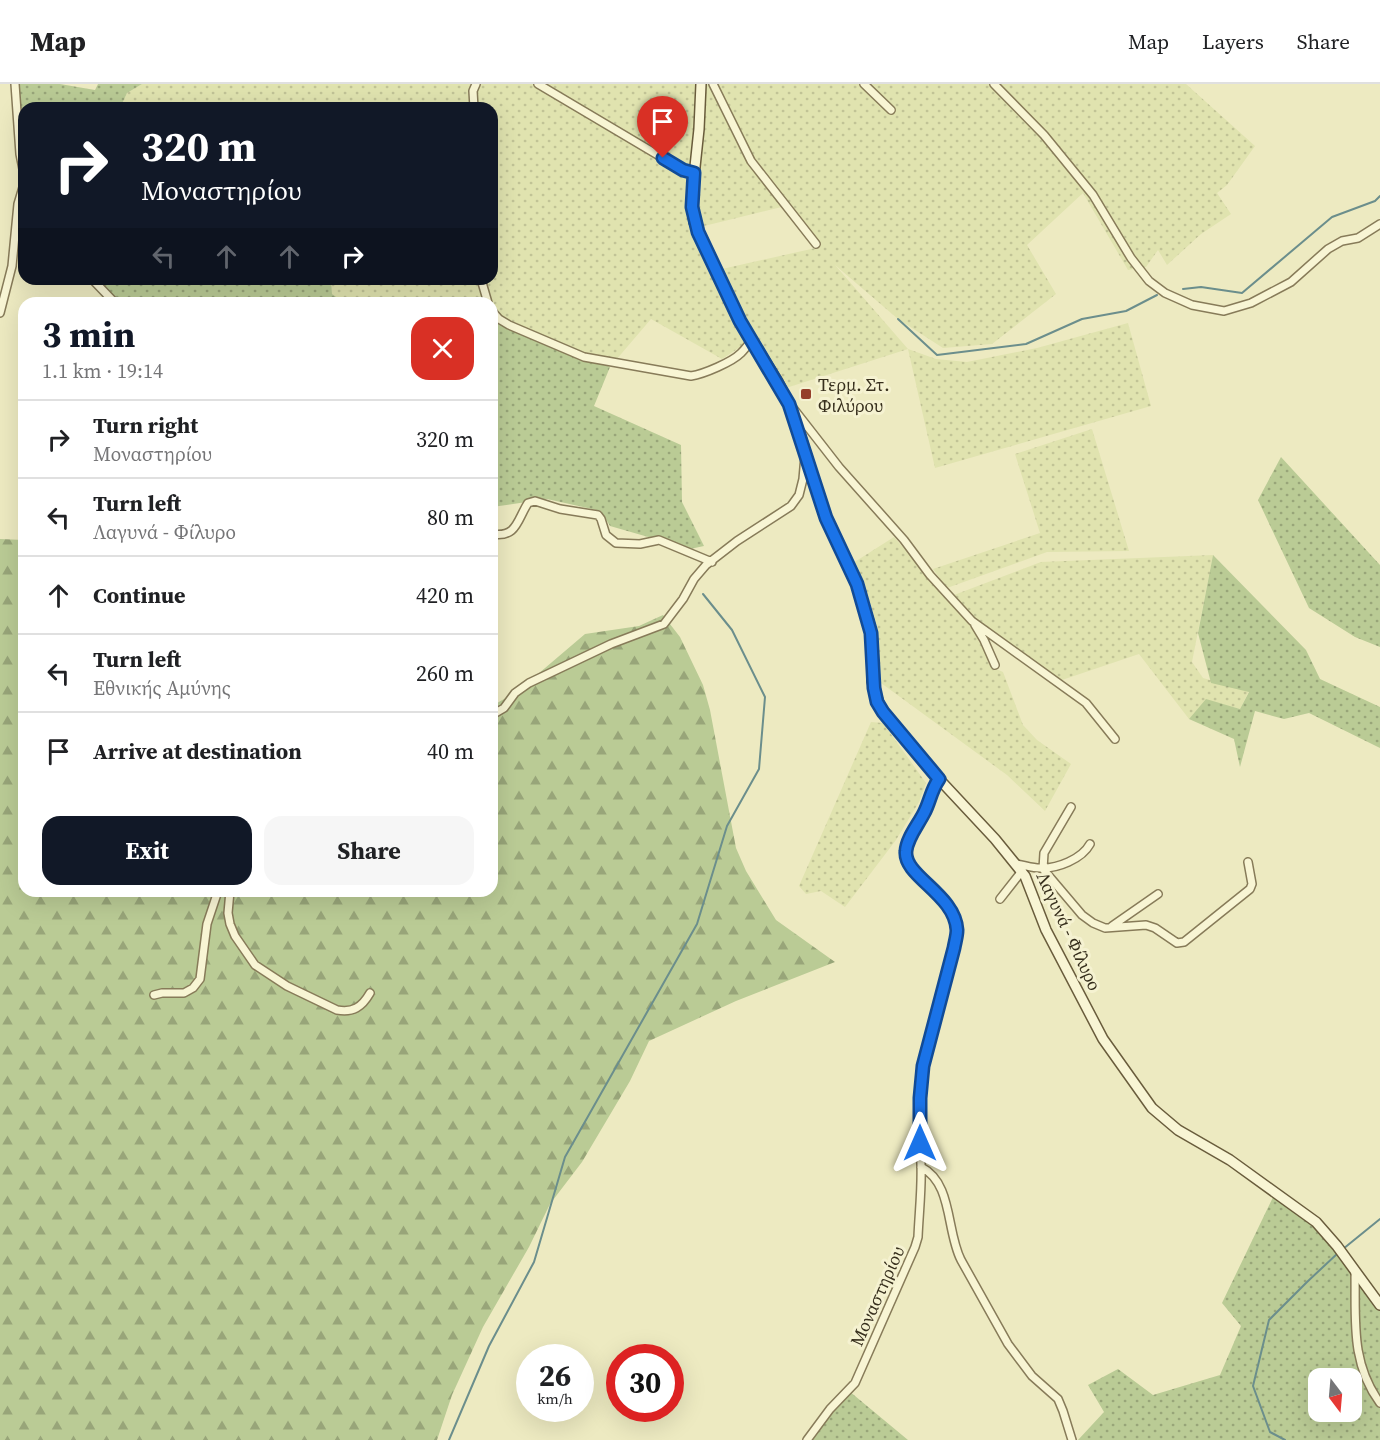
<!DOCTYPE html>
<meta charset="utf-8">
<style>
:root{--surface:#fff;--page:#f6f6f6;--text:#202124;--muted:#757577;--line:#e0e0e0;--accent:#111827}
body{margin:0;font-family:"Source Serif 4",serif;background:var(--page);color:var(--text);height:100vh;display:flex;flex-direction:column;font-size:22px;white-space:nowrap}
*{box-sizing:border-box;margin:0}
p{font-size:20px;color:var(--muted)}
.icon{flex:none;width:33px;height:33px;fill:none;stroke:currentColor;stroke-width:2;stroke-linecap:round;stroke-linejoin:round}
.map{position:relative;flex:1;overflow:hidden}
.drawer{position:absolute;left:18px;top:213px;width:480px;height:600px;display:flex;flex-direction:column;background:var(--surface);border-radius:18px;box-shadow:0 6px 24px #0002}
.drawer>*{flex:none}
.guide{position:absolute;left:18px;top:18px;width:480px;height:183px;border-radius:18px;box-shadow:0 6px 24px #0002;background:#111827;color:#fff;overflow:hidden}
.needle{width:39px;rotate:164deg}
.buttons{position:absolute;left:1308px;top:1284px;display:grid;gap:12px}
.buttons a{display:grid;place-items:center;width:54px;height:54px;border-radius:12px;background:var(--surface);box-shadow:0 6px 24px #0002;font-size:30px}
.speed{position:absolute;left:516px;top:1260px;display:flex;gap:12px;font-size:30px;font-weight:700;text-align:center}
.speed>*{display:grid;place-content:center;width:78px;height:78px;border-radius:50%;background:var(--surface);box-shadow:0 6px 24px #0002;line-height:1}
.speed small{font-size:15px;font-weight:400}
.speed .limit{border:9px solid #d22;background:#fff;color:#111}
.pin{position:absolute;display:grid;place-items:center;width:51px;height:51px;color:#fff;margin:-62px -26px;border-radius:50% 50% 50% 0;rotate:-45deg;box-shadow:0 0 6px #0007}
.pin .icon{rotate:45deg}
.me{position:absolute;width:66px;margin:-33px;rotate:0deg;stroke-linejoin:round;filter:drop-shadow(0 0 4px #0008)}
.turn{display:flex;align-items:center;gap:21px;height:126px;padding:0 24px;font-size:27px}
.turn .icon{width:78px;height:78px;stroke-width:2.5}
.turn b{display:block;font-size:42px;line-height:51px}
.lanes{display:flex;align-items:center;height:57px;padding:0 24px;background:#0003;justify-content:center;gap:30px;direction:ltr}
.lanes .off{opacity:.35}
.round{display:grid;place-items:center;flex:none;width:63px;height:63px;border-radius:18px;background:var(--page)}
.summary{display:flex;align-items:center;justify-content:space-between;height:102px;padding:0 24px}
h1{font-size:36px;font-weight:700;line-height:45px;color:var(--accent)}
.primary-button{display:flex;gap:12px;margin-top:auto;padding:12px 24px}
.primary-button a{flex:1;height:69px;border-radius:18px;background:var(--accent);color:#fff;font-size:24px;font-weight:700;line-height:69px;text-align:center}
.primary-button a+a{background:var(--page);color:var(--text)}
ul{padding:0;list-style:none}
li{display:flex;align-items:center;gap:18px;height:78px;padding:0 24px;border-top:2px solid var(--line)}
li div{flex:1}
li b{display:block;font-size:22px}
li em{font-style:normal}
header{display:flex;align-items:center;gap:36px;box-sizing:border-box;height:84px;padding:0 30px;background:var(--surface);border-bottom:2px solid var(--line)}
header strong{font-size:28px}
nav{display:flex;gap:33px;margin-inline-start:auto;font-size:21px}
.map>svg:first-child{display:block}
.farmland{fill:url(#farmland-dots);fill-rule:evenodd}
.grass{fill:url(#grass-dots);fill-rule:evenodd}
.forest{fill:url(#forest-firs)}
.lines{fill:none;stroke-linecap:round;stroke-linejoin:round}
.stream{stroke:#6b8e8c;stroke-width:2}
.street-casing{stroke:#877b59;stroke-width:10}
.secondary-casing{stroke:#695c3c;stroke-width:12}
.street{stroke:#f8f5d4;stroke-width:7}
.secondary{stroke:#f8f5d4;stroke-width:9}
.route-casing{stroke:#114b97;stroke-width:15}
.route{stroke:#1a73e8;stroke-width:10}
.poi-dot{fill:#95402a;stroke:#f5f2d1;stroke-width:2}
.labels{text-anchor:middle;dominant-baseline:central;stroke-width:6;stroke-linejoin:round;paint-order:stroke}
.poi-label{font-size:18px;fill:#372f1d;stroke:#f5f2d1;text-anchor:start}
.street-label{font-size:18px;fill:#372f1d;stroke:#f5f2d1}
</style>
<header>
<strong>Map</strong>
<nav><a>Map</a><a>Layers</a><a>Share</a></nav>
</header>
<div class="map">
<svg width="1380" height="1356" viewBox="0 0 1380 1356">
<defs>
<pattern id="farmland-dots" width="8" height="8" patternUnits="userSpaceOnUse" patternTransform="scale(1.5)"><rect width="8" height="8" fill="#e0e3af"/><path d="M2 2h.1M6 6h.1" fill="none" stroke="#c1c396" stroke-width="1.8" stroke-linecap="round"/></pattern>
<pattern id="grass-dots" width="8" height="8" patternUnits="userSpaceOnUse" patternTransform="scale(1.5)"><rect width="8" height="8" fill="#bacb95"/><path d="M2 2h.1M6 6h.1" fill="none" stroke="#98a579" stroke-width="1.8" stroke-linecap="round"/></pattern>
<pattern id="forest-firs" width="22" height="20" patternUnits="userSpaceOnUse" patternTransform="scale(1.5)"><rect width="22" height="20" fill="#bacb95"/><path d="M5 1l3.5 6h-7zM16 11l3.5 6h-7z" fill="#98a579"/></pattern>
</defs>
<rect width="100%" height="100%" fill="#edeac1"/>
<!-- farmland -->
<path class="farmland" d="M142 0H1186L1255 62 1227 101 1217 109 1231 130 1201 150 1167 181 1158 166 1146 183 1128 186 1083 109 1027 161 1056 210 992 260 943 264 898 235 835 181 908 265 936 275 967 278 1037 264 1128 239 1151 322 935 384 908 265 786 304 754 254 722 275 651 235 610 283 492 233V219H345L332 210 331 195H492V24H120L127 9ZM790 121 820 163 722 185 700 143Z
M1092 345 1129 467 1047 468 947 504 933 485 1040 449 1015 370Z
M894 453 971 541 992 583 1003 588 1023 641 1037 656 1071 680 1045 727 1007 691 881 599 875 541 853 479Z
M1213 471 1192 578 1203 594 1249 607 1240 625 1206 616 1189 635 1139 570 1059 597 975 536 954 511 1041 478Z
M871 638 883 639 926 699 919 718 896 756 845 823 821 807 806 810 799 802Z"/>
<!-- grass -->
<path class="grass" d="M15 0H60L95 6 98 0H142L127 9 120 24H24V85Z
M92 195H331L332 210 345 219H115Z
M492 233 610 283 594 322 681 361 682 418 704 462 690 465 610 442 601 427 547 415 492 423Z
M1281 373 1380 481V563L1355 553 1309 524 1258 416Z
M1213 471 1306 566 1320 595 1380 623V664L1309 629 1284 635 1255 627 1240 683 1234 655 1189 635 1206 615 1240 625 1249 608 1211 599 1198 549Z
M1275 1109 1308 1131 1380 1221V1356H1078L1104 1328 1088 1301 1118 1285 1153 1311 1220 1291 1241 1242 1222 1219ZM1318 1294H1352V1328H1318Z
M849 1307 908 1356H807Z"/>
<!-- forest -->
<path class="forest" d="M0 455 24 456V807H492V622L518 607 585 550 639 542 663 531 680 553 703 601 710 626 736 764 746 787 776 836 835 878 736 917 649 957 630 997 582 1078 550 1120 529 1163 483 1243 452 1311 437 1356H0Z"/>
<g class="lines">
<!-- stream -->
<path class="stream" d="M1183 205 1201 203 1242 209 1332 133 1375 117 1380 112
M898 235 937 271 1026 260 1082 235 1126 227 1157 211
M1343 1165 1380 1135
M449 1356 489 1262 534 1178 565 1073 697 840 727 742 759 685 765 613 732 546 703 510
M1285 1356 1270 1348 1253 1302 1269 1236 1307 1198 1338 1169"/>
<defs>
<path id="street" d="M15 0 20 70 24 90
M538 0 678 83 695 89
M713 0 751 77 816 160
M864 0 891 26
M994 0 1044 51 1093 111 1131 174 1149 197 1165 209 1192 221 1224 227 1251 219 1291 198 1328 165 1342 157 1358 154 1380 140
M474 24 473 7 476 0
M92 195 115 219
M481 195 488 219
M492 227 499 235 509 241 584 273 691 292C704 290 732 278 741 269 745 265 748 261 751 257
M0 229 12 182 18 120 24 100
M793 324 839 383 904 456 930 491 972 537 1086 619 1115 655
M492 450C517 454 517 436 528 419L535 417 560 425 598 431 601 435 606 451 616 459 640 460 659 456 712 478
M975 541 984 556 995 581
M492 631 504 624 515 609 529 599 611 560 664 540 683 515 694 495 706 481 737 457 791 422 799 411 803 395 805 372
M1071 723 1044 769 1043 785 1082 831 1093 839 1105 844 1146 841 1155 844 1177 859 1184 858 1250 805 1252 800 1248 778
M1016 780C1024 781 1032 784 1040 784 1057 785 1082 775 1090 760
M230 807 228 829 230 840 235 852 255 881 287 902 337 926C353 929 362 923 370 909
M1000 815 1022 787
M1112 842 1158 810
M154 911 162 909H184L193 904 200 895 207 840 218 807
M921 1083C953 1099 946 1147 961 1176L1008 1260 1032 1292 1058 1315 1063 1327 1072 1356
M1355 1188C1356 1235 1350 1278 1380 1319
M807 1356 830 1325 855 1299 915 1163 918 1153C919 1129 922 1104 921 1080 920 1049 918 1017 923 985 928 950 942 914 950 879 953 868 958 855 957 844 952 808 906 795 906 767L939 695"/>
<path id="secondary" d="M701 0 699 45 692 111 694 138 740 237 778 298 794 331 826 434 857 500 869 538 872 558V597L880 623 939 695 995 755 1025 792 1046 846 1103 955 1152 1024 1178 1046 1230 1076 1316 1138 1337 1162 1380 1221"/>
</defs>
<!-- street casing -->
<use href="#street" class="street-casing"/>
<!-- secondary casing -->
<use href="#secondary" class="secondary-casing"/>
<!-- street -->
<use href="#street" class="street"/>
<!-- secondary -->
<use href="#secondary" class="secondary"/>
</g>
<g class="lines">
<defs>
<path id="route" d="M663 74 683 86 694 89 692 123 698 148 740 237 789 320 826 434 857 500 871 549 874 604 877 618 883 628 939 695C931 706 930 718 924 729 918 741 907 754 906 767 903 792 955 810 957 846 957 852 955 858 954 864L923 982 920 1014V1059"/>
</defs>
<!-- route casing -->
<use href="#route" class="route-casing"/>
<!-- route -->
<use href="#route" class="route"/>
</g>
<!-- markers -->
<rect class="poi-dot" x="800" y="304" width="12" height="12" rx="3"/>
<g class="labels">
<!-- poi labels -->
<g class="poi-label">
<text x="818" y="300">Τερμ. Στ.<tspan x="818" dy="21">Φιλύρου</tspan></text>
</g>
<!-- street labels -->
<g class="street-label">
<text transform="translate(1069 847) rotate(65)">Λαγυνά - Φίλυρο</text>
<text transform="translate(877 1212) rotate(-66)">Μοναστηρίου</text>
</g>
</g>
</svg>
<div class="buttons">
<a><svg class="needle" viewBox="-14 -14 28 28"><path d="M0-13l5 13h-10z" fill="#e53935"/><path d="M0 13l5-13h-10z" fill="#757577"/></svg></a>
</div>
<div class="speed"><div>26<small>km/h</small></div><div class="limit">30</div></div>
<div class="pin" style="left:663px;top:74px;background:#d93025"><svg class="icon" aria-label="arrive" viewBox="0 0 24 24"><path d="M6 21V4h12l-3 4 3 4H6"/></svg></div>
<svg class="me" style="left:920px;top:1059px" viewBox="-20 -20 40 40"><path d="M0-17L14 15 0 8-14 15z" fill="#1a73e8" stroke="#fff" stroke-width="4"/></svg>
<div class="guide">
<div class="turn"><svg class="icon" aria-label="right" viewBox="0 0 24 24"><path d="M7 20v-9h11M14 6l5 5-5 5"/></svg><div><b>320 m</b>Μοναστηρίου</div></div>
<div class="lanes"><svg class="icon off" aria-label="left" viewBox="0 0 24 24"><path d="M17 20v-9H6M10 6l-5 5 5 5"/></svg><svg class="icon off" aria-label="ahead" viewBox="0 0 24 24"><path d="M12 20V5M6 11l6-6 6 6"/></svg><svg class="icon off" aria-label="ahead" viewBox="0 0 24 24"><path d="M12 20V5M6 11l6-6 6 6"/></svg><svg class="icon" aria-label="right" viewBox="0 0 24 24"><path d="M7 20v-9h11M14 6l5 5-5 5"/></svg></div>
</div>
<section class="drawer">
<div class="summary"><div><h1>3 min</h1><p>1.1 km · 19:14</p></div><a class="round" style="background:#d93025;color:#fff"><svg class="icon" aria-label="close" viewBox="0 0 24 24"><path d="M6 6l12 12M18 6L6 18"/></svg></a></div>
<ul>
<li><svg class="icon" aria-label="right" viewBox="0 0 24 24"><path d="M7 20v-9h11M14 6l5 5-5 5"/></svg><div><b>Turn right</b><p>Μοναστηρίου</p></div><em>320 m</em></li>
<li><svg class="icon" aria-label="left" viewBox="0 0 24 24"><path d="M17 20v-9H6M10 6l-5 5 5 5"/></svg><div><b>Turn left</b><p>Λαγυνά - Φίλυρο</p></div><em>80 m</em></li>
<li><svg class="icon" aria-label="ahead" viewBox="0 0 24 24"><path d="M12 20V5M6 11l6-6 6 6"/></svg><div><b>Continue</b></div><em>420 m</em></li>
<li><svg class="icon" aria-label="left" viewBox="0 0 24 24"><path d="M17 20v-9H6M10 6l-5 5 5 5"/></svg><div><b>Turn left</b><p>Εθνικής Αμύνης</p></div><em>260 m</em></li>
<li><svg class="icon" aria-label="arrive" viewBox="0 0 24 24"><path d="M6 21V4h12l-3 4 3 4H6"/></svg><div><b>Arrive at destination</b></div><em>40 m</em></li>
</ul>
<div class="primary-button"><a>Exit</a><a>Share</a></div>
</section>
</div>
